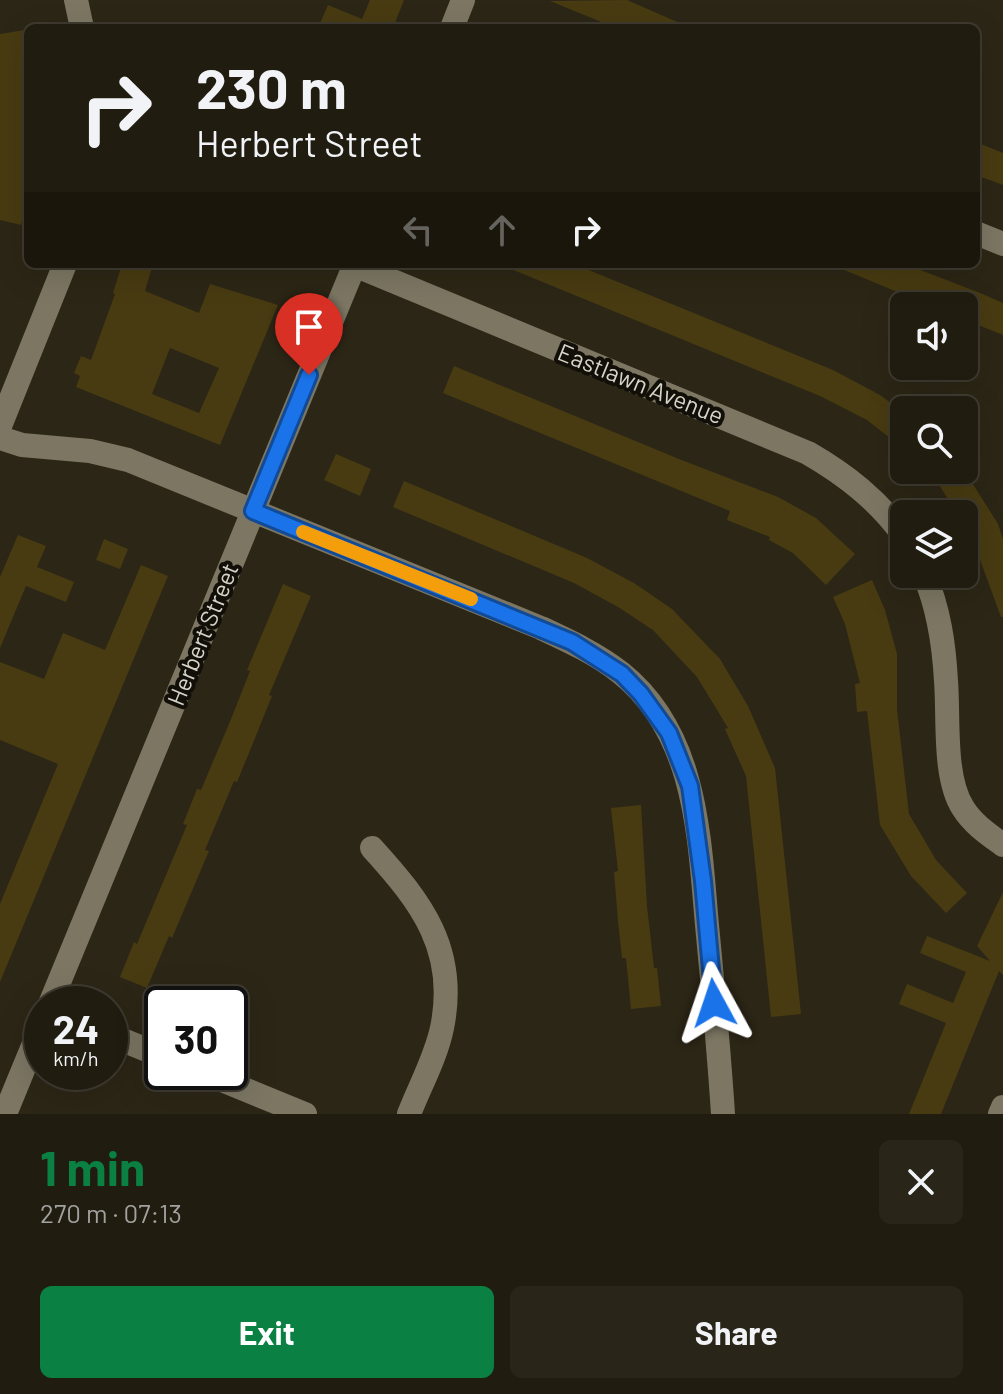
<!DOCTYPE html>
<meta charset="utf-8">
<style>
:root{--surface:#211c10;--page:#292519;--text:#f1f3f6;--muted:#a2a19f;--line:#3e3a30;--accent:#0b8043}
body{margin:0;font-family:Barlow,sans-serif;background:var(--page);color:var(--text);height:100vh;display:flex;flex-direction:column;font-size:30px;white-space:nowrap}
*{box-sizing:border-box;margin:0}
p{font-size:26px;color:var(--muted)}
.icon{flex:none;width:44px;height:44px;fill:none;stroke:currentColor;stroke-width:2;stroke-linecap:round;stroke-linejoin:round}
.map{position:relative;height:1114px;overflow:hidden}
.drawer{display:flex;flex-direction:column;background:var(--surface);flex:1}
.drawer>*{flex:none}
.top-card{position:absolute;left:24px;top:24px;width:956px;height:244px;border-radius:12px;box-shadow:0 8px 32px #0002,0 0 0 2px var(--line);background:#211c10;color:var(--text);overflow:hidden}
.fabs{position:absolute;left:890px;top:292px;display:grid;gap:16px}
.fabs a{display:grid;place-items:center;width:88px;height:88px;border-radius:12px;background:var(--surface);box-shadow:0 8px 32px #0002,0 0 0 2px var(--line);font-size:40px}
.speed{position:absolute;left:24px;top:986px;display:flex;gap:16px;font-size:40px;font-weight:700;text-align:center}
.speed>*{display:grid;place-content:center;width:104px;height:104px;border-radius:50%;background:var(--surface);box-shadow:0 8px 32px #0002,0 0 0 2px var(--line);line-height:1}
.speed small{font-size:20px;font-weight:400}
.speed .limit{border:4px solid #111;border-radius:12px;background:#fff;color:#111}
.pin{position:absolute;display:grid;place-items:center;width:68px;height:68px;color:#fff;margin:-82px -34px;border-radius:50% 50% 50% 0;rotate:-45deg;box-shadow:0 0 8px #0007}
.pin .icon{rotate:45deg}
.me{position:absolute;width:88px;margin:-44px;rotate:355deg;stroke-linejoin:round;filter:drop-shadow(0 0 6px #0008)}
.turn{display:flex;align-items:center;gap:28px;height:168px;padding:0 40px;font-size:36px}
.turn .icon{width:104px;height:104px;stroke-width:2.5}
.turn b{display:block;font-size:56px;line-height:68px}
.lanes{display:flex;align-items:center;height:76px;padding:0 40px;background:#0003;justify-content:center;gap:40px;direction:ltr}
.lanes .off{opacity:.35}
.round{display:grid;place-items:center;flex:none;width:84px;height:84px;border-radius:12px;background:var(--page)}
.headline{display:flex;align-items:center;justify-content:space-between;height:136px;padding:0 40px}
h1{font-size:48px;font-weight:700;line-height:60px;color:var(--accent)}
.button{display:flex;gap:16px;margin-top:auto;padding:16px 40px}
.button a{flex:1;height:92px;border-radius:12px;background:var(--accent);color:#fff;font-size:32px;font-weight:700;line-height:92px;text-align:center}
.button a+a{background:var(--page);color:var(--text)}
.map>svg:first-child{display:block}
.building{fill:#483b12;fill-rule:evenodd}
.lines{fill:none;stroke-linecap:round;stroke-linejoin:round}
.minor{stroke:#7c7663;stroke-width:24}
.route-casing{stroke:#114b97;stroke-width:20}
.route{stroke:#1a73e8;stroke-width:14}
.slow{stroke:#f59e0b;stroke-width:14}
.labels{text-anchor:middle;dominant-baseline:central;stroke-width:8;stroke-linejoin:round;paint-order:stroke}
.street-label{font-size:24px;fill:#d6d3c8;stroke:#120f08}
</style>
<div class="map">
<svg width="1003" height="1114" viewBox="0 0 1003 1114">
<rect width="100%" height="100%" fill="#2c2616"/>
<!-- building -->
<path class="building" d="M370 0H404L393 28H318L328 5 362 19Z
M627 0 691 28H616L550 1Z
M25 30 28 41V195L21 225 0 220V34Z
M976 142 1003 153V185L976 175Z
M122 264H153L145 291 199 313 210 284 278 305 220 445 76 387 80 376 74 373 81 356 91 360 115 294 113 293ZM170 348 219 368 199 413 152 394Z
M499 264H574L833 370 880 395 904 413V449L867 420 820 396Z
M830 264H905L980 293 1003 303V335L968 321 974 306H931Z
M454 366 679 459 778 497 816 518 855 554 826 585 793 553 769 540 770 537 727 520 730 511 443 393Z
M336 454 371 469 360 496 324 480Z
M930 470H964L998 524 1003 539V617H1001L971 535 964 524V514H957Z
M404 481 587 558 634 583 672 609 720 659 748 706 775 768 801 1014 771 1017 746 776 725 729 728 728 697 677 653 630 618 607 574 583 393 507Z
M18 535 46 546 37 567 74 582 66 602 26 586 0 648V577Z
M104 539 128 549 120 569 96 560Z
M141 565 168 576 0 982V904L58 764 0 740V662L44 679 63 633 105 650Z
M872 580 885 610 897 654V709L909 814 936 860 967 893 946 913 911 876 880 825 867 711 857 712 855 684 860 683 845 624 833 597Z
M283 584 311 596 269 695 272 696 251 748 237 782 234 781 205 850 209 851 172 938 169 936 147 988 120 977 134 942 137 944 187 825 183 824 197 789 201 790 231 719 250 671 247 670Z
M641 805 647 906 654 968H657L661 1006 631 1009 626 958H622L618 921 614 872 618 871 611 808Z
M1003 892V975L999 971 941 1114H909L946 1023 899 1004 907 984 953 1003 966 972 920 953 927 936 990 961 977 946Z"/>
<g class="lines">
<!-- minor -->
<path class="minor" d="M76 0 82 28
M452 28 463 0
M976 233 1003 244
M354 265 808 453C846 475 878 500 904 536
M0 426 65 264
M0 438 22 445 90 451 128 460 541 628C569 641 597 654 621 673 697 734 699 836 707 925 713 988 719 1051 723 1114
M924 574C939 609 944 644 946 681 949 717 943 777 963 808 973 824 988 834 1003 845
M372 848C422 903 458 950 442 1028 436 1057 420 1086 409 1114
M50 1004 355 264
M110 1035 162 1056
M202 1072 305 1114
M5 1114 42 1024
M1000 1114 1003 1107"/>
</g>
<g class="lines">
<defs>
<path id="route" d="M309 375 253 511 572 642 622 674 641 694 669 733 690 786 703 881 714 1003"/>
</defs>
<!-- route casing -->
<use href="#route" class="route-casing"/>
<!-- route -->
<use href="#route" class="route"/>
<!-- slow -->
<path class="slow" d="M303 532 471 599"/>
</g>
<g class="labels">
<!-- street labels -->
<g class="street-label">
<text transform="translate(641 383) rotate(22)">Eastlawn Avenue</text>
<text transform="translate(202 634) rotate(-68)">Herbert Street</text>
</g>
</g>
</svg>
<div class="fabs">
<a><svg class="icon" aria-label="sound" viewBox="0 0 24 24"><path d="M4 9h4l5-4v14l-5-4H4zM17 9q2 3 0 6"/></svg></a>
<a><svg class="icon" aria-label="search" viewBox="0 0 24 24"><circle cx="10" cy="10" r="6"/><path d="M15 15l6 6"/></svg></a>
<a><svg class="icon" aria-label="layers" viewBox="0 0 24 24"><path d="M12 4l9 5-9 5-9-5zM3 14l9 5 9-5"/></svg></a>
</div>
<div class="speed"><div>24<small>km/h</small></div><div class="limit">30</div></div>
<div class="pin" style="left:309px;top:375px;background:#d93025"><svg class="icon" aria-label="arrive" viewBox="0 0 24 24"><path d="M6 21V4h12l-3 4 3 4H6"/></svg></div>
<svg class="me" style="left:714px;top:1003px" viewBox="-20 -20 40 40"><path d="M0-17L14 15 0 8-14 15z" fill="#1a73e8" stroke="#fff" stroke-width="4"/></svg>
<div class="top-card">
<div class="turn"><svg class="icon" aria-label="right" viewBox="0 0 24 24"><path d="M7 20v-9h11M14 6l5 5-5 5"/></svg><div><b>230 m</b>Herbert Street</div></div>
<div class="lanes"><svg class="icon off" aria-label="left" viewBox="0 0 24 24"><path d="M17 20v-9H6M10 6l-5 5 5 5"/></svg><svg class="icon off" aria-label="ahead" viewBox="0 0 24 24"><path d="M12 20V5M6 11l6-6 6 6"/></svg><svg class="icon" aria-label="right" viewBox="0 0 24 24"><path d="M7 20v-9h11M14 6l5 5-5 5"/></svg></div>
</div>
</div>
<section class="drawer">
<div class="headline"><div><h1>1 min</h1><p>270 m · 07:13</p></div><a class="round"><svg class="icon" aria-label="close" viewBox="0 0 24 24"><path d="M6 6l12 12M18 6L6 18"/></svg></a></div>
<div class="button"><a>Exit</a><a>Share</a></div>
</section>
